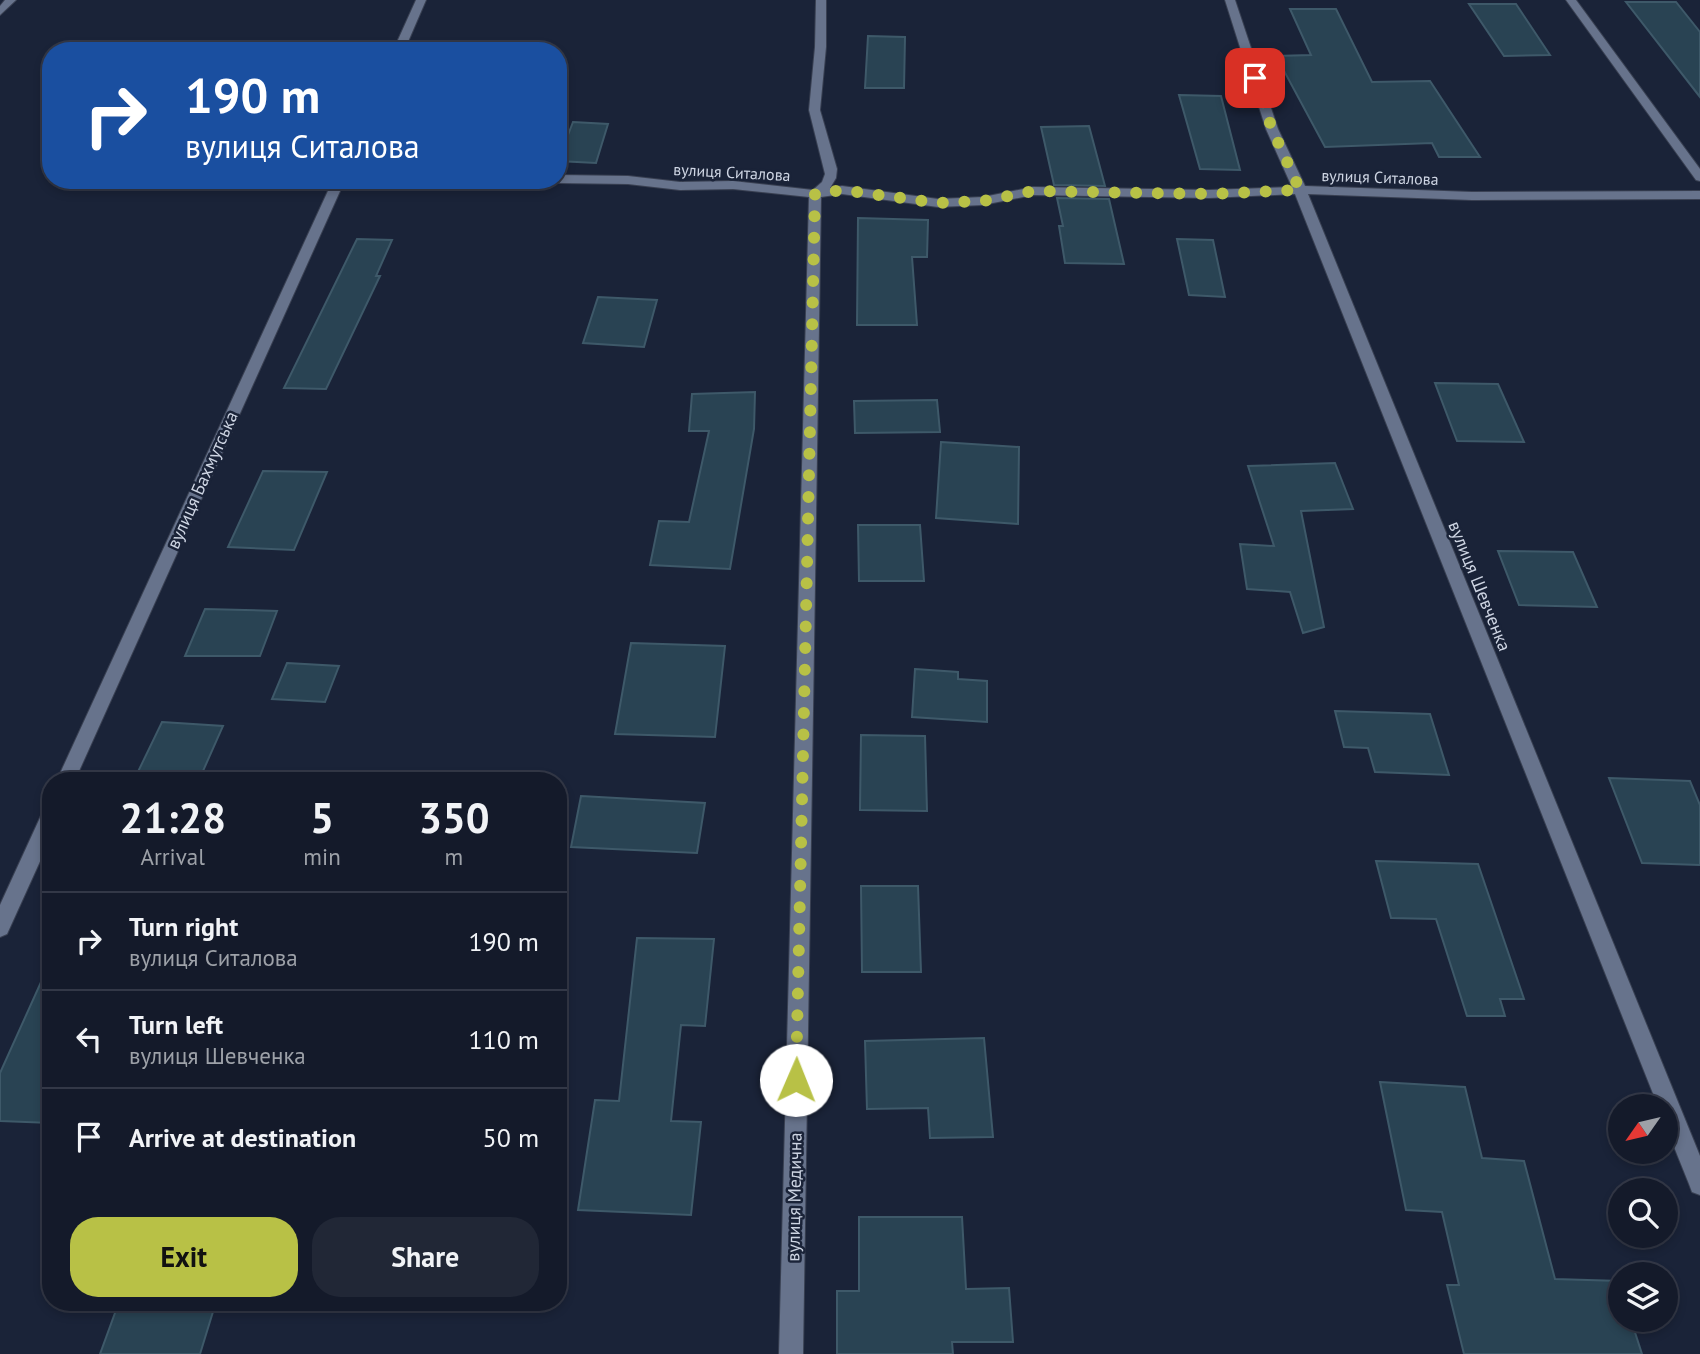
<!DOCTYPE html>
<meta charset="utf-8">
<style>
:root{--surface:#141a2a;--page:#212736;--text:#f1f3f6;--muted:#9da1a8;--line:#333847;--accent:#b8c146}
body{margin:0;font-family:"PT Sans",sans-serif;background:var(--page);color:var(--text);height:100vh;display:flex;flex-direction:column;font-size:26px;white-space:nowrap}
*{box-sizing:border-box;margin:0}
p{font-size:23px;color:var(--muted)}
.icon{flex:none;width:38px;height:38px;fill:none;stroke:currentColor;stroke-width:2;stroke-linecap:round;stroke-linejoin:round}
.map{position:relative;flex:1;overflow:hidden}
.panel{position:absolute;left:42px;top:772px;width:525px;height:539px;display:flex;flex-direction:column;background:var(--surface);border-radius:28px;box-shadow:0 4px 10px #0003,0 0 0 2px var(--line)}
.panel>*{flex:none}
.guide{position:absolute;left:42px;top:42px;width:525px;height:147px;border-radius:28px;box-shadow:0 4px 10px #0003,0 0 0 2px var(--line);background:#1a4fa0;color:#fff;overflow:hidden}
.needle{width:46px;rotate:236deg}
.tools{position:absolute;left:1608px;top:1094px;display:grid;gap:14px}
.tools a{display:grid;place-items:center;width:70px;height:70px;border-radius:50%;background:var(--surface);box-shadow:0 4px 10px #0003,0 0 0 2px var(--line);font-size:35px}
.pin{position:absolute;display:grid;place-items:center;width:60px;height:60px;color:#fff;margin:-30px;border-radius:14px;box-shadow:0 4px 10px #0006}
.me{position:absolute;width:77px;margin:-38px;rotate:1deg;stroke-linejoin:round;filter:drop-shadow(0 0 5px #0008)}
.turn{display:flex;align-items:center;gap:24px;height:147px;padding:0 28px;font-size:32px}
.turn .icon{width:91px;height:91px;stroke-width:2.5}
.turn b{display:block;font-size:49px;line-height:60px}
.eta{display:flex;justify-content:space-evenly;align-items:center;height:119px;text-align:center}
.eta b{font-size:42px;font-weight:800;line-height:49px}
.cta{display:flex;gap:14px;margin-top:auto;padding:14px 28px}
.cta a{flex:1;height:80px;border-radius:28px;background:var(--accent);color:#111;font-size:28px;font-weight:800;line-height:80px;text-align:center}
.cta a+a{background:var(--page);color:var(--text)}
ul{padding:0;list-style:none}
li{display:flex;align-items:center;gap:21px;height:98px;padding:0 28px;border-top:2px solid var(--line)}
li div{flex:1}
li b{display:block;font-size:26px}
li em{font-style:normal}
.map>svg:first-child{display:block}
.building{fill:#294353;stroke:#3e5969;stroke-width:2}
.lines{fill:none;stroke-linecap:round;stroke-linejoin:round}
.minor-casing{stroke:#394052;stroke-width:2}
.minor{fill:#67738c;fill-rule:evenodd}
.route{stroke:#b8c146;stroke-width:12;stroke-dasharray:0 21.6}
.labels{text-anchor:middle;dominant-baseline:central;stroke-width:5;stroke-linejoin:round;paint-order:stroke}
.far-street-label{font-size:16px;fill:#ced5e3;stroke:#1a2338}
.street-label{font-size:18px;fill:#ced5e3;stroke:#1a2338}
</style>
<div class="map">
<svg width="1700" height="1354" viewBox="0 0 1700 1354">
<rect width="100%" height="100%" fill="#1a2338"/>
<!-- building -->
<path class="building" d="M1626 2H1676L1700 32V97Z
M1469 4H1516L1550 55 1504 56Z
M1290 9H1336L1372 82 1430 81 1480 157H1439L1432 143 1325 147 1276 56 1311 55Z
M868 36 905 37 904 88H865Z
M1179 95 1221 96 1240 170 1200 169Z
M573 122 608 124 596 163 558 161Z
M1089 126 1105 186 1054 185 1041 127Z
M1057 198 1109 199 1124 264 1065 263 1059 226H1063Z
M858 218 928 220 927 257H912L917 325H857Z
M357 239 392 240 376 276H380L326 389 284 388Z
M1177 239 1213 240 1225 297 1189 295Z
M598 297 657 300 644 347 583 343Z
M1435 383 1498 384 1524 442 1457 441Z
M755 392 754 429 730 569 650 565 659 521 689 522 709 431H689L692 394Z
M937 400 940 432 855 433 854 401Z
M941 442 1019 447 1018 524 936 518Z
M1335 463 1353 509 1301 511 1324 627 1303 633 1290 592 1247 589 1240 544 1274 546 1248 466Z
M263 471 327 472 294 550 228 547Z
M858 525H920L924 581H859Z
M1498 551 1573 552 1597 607 1519 605Z
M205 609 245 610 277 611 260 656H185Z
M631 643 725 646 715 737 615 734Z
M287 663 339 666 325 702 272 699Z
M915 669 958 672V679L987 681V722L912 717Z
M1335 711 1430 714 1449 775 1375 772 1368 748 1344 747Z
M162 722 223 726 199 780H134Z
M861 735 925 736 927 811 860 810Z
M1609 778 1690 781 1700 805V865L1642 863Z
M581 796 705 803 697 853 571 847Z
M1376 861 1478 864 1524 999H1500L1505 1016H1467L1436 919 1391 918Z
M861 886H918L921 972H862Z
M637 938 714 939 705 1026 681 1025 671 1121 701 1122 691 1215 578 1210 595 1100 619 1101Z
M51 960V1123L0 1121V1073Z
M984 1038 993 1137 930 1138 928 1108 867 1109 865 1041Z
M1380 1082 1465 1087 1482 1158 1524 1161 1555 1279 1620 1281V1320H1631L1642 1354H1464L1447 1285H1459L1442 1212 1406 1210Z
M859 1217H962L966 1289 1009 1288 1013 1342H952L953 1354H837V1291H859Z
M119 1302H216L200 1354H100Z"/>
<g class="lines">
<defs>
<path id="minor" d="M5 0H16L0 15V6Z
M416 0H426L404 51H393Z
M816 0H826V47L820 110 837 169 836 178 830 188 842 186 938 199 983 197 1033 187 1209 190 1292 187 1266 129 1225 0H1235L1278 129 1305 186 1472 192 1700 191V199L1472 200 1308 194 1700 1156V1195L1692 1192 1689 1184 1666 1127V1106H1658L1295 194 1209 198 1033 195 983 205 938 207 842 194 821 197 803 1354H779L809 197 733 189 680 190 628 184 558 183 553 180H558V175L628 176 680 182 733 181 813 190 822 182 825 174 809 110 815 47Z
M1566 0H1576L1700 169V181L1696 180Z
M333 180H345L75 780H57Z
M351 180H510C492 193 368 192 351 180Z
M51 806V837L7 934 0 937V905L44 809Z"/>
</defs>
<!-- minor casing -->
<use href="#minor" class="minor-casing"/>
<!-- minor -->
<use href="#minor" class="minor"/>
</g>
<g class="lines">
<!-- route -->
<path class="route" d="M796 1080 815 194 842 190 938 203 983 201 1033 191 1209 194 1300 190 1272 129 1255 78"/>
</g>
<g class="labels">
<!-- far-street labels -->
<g class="far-street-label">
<text transform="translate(732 172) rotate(3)">вулиця Ситалова</text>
<text transform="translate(1380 177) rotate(2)">вулиця Ситалова</text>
</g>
<!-- street labels -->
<g class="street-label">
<text transform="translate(202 480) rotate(-66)">вулиця Бахмутська</text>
<text transform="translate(1480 586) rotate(68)">вулиця Шевченка</text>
<text transform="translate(794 1197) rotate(-89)">вулиця Медична</text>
</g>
</g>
</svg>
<div class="tools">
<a><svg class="needle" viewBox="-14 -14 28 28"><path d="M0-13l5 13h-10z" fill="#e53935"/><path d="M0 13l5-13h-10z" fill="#9da1a8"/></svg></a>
<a><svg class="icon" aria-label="search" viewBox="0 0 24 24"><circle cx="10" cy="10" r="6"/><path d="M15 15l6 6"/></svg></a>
<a><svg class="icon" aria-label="layers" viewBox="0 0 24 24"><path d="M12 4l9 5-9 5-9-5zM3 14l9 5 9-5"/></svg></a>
</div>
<div class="pin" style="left:1255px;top:78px;background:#d93025"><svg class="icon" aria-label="arrive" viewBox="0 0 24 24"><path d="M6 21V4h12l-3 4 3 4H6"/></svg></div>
<svg class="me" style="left:796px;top:1080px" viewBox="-20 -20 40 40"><circle r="19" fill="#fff"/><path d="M0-13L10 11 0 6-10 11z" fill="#b8c146"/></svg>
<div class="guide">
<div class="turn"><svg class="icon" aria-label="right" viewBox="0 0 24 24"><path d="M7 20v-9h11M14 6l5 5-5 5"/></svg><div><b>190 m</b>вулиця Ситалова</div></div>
</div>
<section class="panel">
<div class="eta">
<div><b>21:28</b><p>Arrival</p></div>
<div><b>5</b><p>min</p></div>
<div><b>350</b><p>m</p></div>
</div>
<ul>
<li><svg class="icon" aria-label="right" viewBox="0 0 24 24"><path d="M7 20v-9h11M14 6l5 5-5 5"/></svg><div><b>Turn right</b><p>вулиця Ситалова</p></div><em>190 m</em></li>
<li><svg class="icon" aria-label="left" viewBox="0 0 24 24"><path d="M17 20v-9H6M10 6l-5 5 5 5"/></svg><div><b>Turn left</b><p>вулиця Шевченка</p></div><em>110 m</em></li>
<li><svg class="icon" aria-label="arrive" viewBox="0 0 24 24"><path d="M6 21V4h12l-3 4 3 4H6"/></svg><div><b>Arrive at destination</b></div><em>50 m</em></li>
</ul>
<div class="cta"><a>Exit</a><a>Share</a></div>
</section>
</div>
